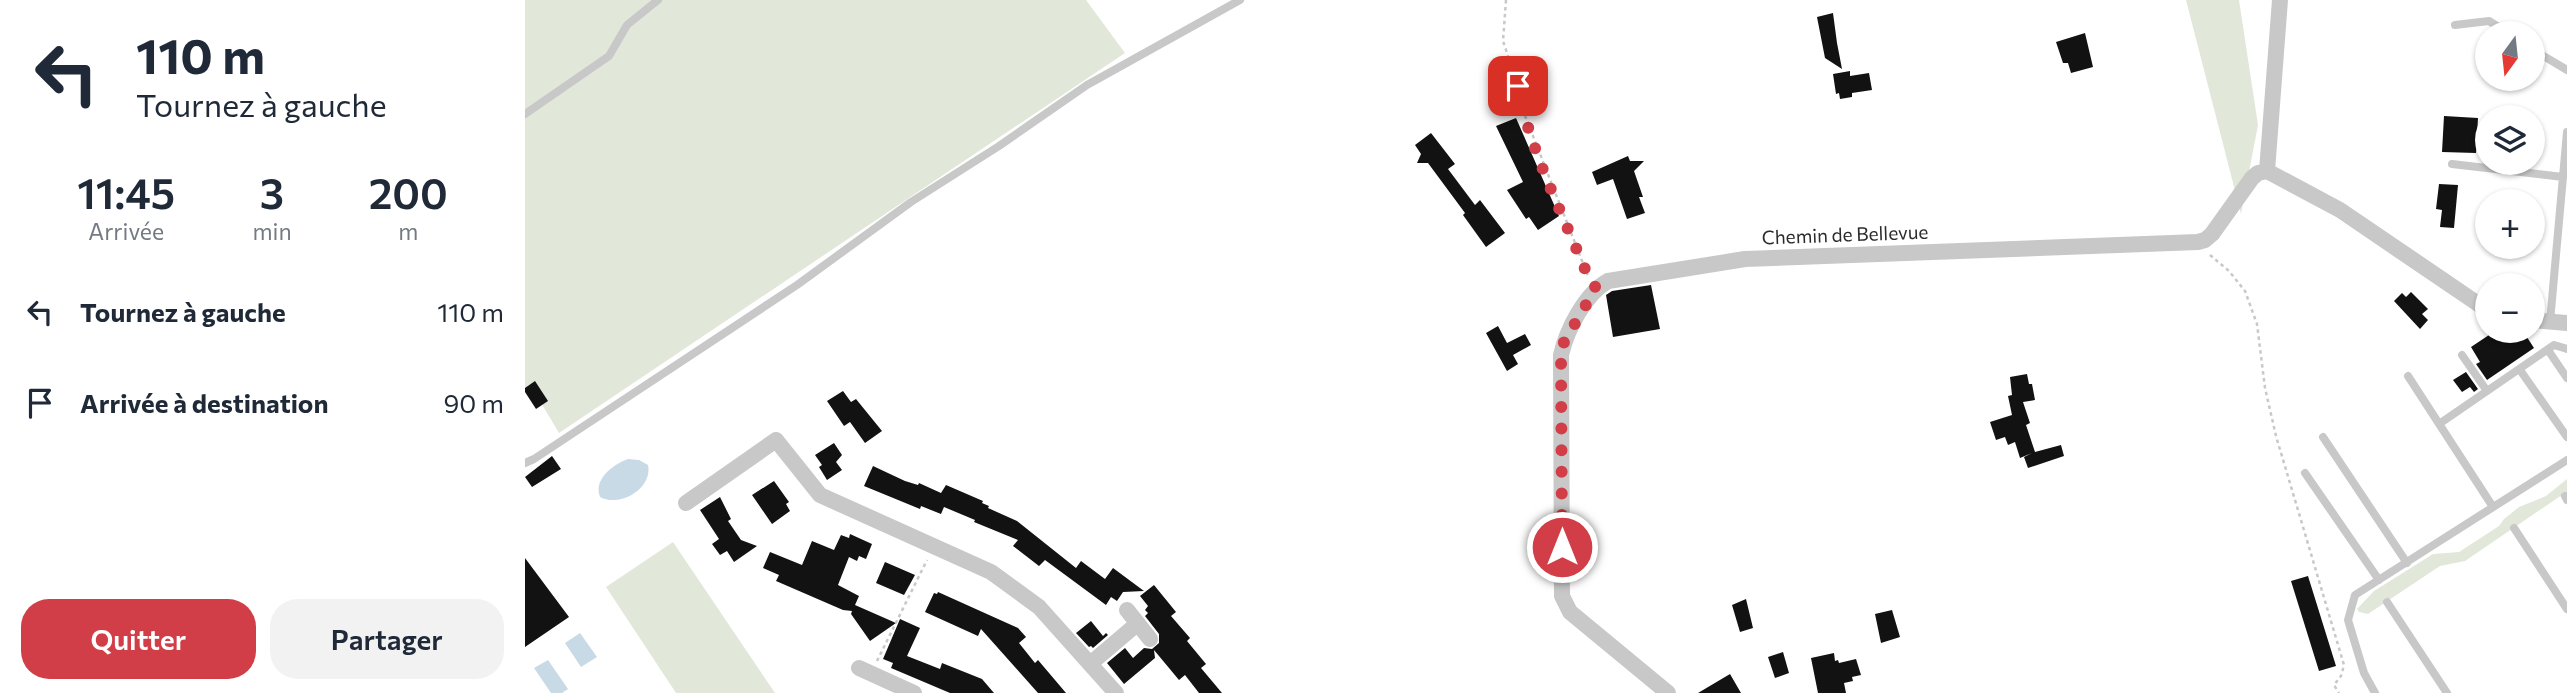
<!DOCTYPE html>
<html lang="fr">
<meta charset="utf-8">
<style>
:root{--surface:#fff;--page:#f2f2f3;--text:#1f2937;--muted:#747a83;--accent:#d23e47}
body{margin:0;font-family:Commissioner,sans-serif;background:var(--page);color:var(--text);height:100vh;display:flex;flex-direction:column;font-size:26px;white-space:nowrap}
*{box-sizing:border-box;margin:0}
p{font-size:23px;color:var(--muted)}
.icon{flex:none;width:38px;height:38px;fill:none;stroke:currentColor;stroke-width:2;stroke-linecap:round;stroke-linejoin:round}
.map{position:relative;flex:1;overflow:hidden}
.side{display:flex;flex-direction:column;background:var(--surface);width:525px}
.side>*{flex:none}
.top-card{background:#fff;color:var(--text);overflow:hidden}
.needle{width:46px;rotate:195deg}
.controls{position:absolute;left:1950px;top:21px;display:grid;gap:14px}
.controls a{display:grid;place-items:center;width:70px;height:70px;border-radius:50%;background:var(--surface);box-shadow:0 2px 5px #0004;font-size:35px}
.pin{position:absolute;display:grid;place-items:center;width:60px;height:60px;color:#fff;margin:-30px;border-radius:14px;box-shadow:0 4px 10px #0006}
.me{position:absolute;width:77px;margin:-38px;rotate:0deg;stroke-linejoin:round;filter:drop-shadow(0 0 5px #0008)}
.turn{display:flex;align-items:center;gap:24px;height:147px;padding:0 21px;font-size:32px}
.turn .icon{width:91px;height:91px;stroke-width:2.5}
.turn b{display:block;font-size:49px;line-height:60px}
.eta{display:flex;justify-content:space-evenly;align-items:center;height:119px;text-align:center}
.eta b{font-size:42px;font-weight:600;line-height:49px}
.cta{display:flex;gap:14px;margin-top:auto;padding:14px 21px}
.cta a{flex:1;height:80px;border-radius:28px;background:var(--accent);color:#fff;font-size:28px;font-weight:600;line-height:80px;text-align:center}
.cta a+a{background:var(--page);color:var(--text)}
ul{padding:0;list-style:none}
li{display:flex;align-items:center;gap:21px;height:91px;padding:0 21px}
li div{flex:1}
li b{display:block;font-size:26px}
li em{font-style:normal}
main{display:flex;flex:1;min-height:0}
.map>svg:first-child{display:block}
.green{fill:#e1e8da}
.water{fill:#c8dae6}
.building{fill:#121212}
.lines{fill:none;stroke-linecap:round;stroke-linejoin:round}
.path{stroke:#c8c8c8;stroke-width:2.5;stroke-dasharray:3.5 3.5;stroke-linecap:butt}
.service{stroke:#c8c8c8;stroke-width:8}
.minor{stroke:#c8c8c8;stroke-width:16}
.route{stroke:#d23e47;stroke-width:12;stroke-dasharray:0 21.6}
.labels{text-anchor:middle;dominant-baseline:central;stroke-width:7;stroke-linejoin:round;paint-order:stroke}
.street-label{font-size:19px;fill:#2b2b2b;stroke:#fff}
</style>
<main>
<section class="side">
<div class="top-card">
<div class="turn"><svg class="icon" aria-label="left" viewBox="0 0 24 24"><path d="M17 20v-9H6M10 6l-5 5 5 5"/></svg><div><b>110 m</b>Tournez à gauche</div></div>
</div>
<div class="eta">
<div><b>11:45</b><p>Arrivée</p></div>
<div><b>3</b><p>min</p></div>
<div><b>200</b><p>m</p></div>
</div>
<ul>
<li><svg class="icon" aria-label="left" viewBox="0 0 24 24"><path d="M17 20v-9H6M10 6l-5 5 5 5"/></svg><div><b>Tournez à gauche</b></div><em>110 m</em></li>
<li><svg class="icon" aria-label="arrive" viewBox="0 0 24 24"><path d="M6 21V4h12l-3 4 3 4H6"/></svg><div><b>Arrivée à destination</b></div><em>90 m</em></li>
</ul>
<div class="cta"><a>Quitter</a><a>Partager</a></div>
</section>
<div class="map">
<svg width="2042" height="693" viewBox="0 0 2042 693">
<rect width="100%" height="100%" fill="#fff"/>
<!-- green -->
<path class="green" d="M0 0H561L600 53 34 433 6 386 0 390Z
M1661 0H1714L1733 125 1716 214Z
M2042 479V494L2034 497 1940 561 1915 566 1843 614 1834 612 1832 609 1849 591 1908 554 1934 552 1974 526 1979 519 1994 507 2021 496Z
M148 542 250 693H151L81 587Z"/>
<!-- water -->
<path class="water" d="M103 459 114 460 123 465C128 488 95 508 75 497 68 480 88 464 103 459Z
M55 633 72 657 56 667 40 643Z
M23 660 43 689 37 693H26L9 668Z"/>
<!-- building -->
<path class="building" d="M1308 13 1312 43 1317 69 1300 58 1292 17Z
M1560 33 1568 67 1546 73 1543 63H1538L1531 42Z
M1325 71V76L1344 73 1347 90 1327 93V97L1315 99 1314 93 1311 94 1308 74Z
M1919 116 1953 118 1951 153 1917 152Z
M991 118 1034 216 1013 230 1004 217 1001 219 982 190 998 182 971 126Z
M906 133 930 164 923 169 950 205 955 200 980 233 961 247 938 215 940 213 903 163H892L896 154 890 145Z
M1103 156 1105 161H1119L1109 171 1118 197H1114L1120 213 1102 219 1088 179 1072 185 1067 172Z
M1914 184 1933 185 1929 228 1915 227 1917 210 1911 209Z
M1126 285 1135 329 1088 337 1081 295 1087 291Z
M1886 292 1903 309 1897 314 1903 320 1895 329 1869 301 1877 293 1881 297Z
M973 326 982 343 1000 334 1006 345 988 355 993 364 982 371 961 333Z
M1970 331H1998L2009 348 1962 380 1951 364 1955 362 1946 347Z
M1941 372 1953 389 1949 392 1945 387 1937 392 1928 380Z
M1502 374 1504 384H1507L1510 400 1498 402 1505 423 1501 425 1510 452 1536 445 1539 456 1503 468 1499 457 1507 453 1495 458 1490 442 1483 445 1480 437 1471 440 1465 422 1487 415 1483 396 1487 395 1485 377Z
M10 381 23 401 11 409 0 392V388Z
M318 391 326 402 331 399 357 431 340 443 325 422 319 426 302 401Z
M309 443 317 455 311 462 317 470 302 480 294 467 297 465 290 455Z
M27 456 36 469 7 487 0 477Z
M348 466 380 481 393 485 394 483 416 493 421 485 458 501 457 503 464 506 463 508 492 521 551 568 556 561 580 579 588 568 619 591 598 592 592 601 586 597 581 605 520 560 514 566 488 546 493 540 449 522 450 520 419 507 416 514 396 506 395 509 339 486Z
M249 481 264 502 261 504 265 511 247 524 227 495Z
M195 497 206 519 203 521 216 540 232 546 209 562 202 551 195 555 187 544 194 539 175 510Z
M325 534 347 544 341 559 334 556 332 561 324 557 313 585 334 596 330 605 371 623 345 641 326 614 327 611 318 610 251 581 254 575 238 568 245 552 277 565 287 541 309 550 316 535 324 538Z
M0 558 44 617 0 647Z
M360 562 390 575 379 595 351 583Z
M1783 576 1811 666 1794 671 1766 581Z
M629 585 651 612 646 616 665 638 662 641 681 664 676 668 697 693H674L660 675 654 680 629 650 630 658 599 684 582 663 600 648 608 658 619 648 627 649 634 643V634L620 616 623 613 620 610 623 606 615 596Z
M413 592 493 628 501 637 494 643 510 663 513 660 541 693H513L456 629 453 636 400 612 409 593 412 594Z
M1221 599 1228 628 1215 632 1207 605Z
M1367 610 1375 637 1356 643 1350 614Z
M375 619 395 628 382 656 415 669 417 663 457 679 469 693H425L366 668 368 663 358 659Z
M566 621 578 636 581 633 583 635 568 648 566 646 564 647 551 633Z
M1258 652 1264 673 1250 678 1243 657Z
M1309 653 1310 661 1313 660 1314 663 1331 659 1336 675 1327 677 1328 681 1319 683 1321 693H1293L1286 658Z
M1205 674 1216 693H1173Z"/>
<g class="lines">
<!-- path -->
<path class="path" d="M981 0 978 41 993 86 997 108 1063 276
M1685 255 1704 271 1720 291 1732 324 1740 388 1751 436 1819 665 1816 676 1809 685 1814 693
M352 661 402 560"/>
<!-- service -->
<path class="service" d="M1930 25 1964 21 1983 33
M2007 49 2042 70
M0 114 84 56 102 25 133 0
M1927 164 2038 177
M2025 322 2042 132
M2023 350 2042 378
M1937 355 1962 391
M1995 370 2042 437
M1883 376 1968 507
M1914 424 2029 345 2042 349
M1798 437 1882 563
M0 463 9 459 272 285 386 202 474 146 562 85 715 0
M1780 473 1854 580
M2040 496 2042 500
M1989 528 2042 609
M1862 602 1922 693
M1850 693 1839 673 1823 620 1830 595 2042 460"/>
<!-- minor -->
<path class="minor" d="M1742 171 1755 0
M2007 320 2042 323
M161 503 251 440 295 495 466 572 514 607 591 693
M602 610 625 639
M565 664 612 624
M334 668 389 693
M1143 693 1045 612 1037 596 1036 355C1042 329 1060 294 1083 281L1220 259 1673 242 1680 240 1687 234 1727 178 1733 173 1742 171 1815 210 1962 310"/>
</g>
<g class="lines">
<!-- route -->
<path class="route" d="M993 86C1003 147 1041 221 1064 279L1071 288 1039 342 1036 355 1037 547"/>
</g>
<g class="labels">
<!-- street labels -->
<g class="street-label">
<text transform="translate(1320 234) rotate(-2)">Chemin de Bellevue</text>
</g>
</g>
</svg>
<div class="controls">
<a><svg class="needle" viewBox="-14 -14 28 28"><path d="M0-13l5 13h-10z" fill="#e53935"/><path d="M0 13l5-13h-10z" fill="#747a83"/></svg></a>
<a><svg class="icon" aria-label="layers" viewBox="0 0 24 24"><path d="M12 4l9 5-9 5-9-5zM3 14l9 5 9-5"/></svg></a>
<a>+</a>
<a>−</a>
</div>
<div class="pin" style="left:993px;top:86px;background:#d93025"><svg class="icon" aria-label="arrive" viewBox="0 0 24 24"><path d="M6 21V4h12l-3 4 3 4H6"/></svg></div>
<svg class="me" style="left:1037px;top:547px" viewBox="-20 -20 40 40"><circle r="17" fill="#d23e47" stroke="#fff" stroke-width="3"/><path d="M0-11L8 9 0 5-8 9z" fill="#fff"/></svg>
</div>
</main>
